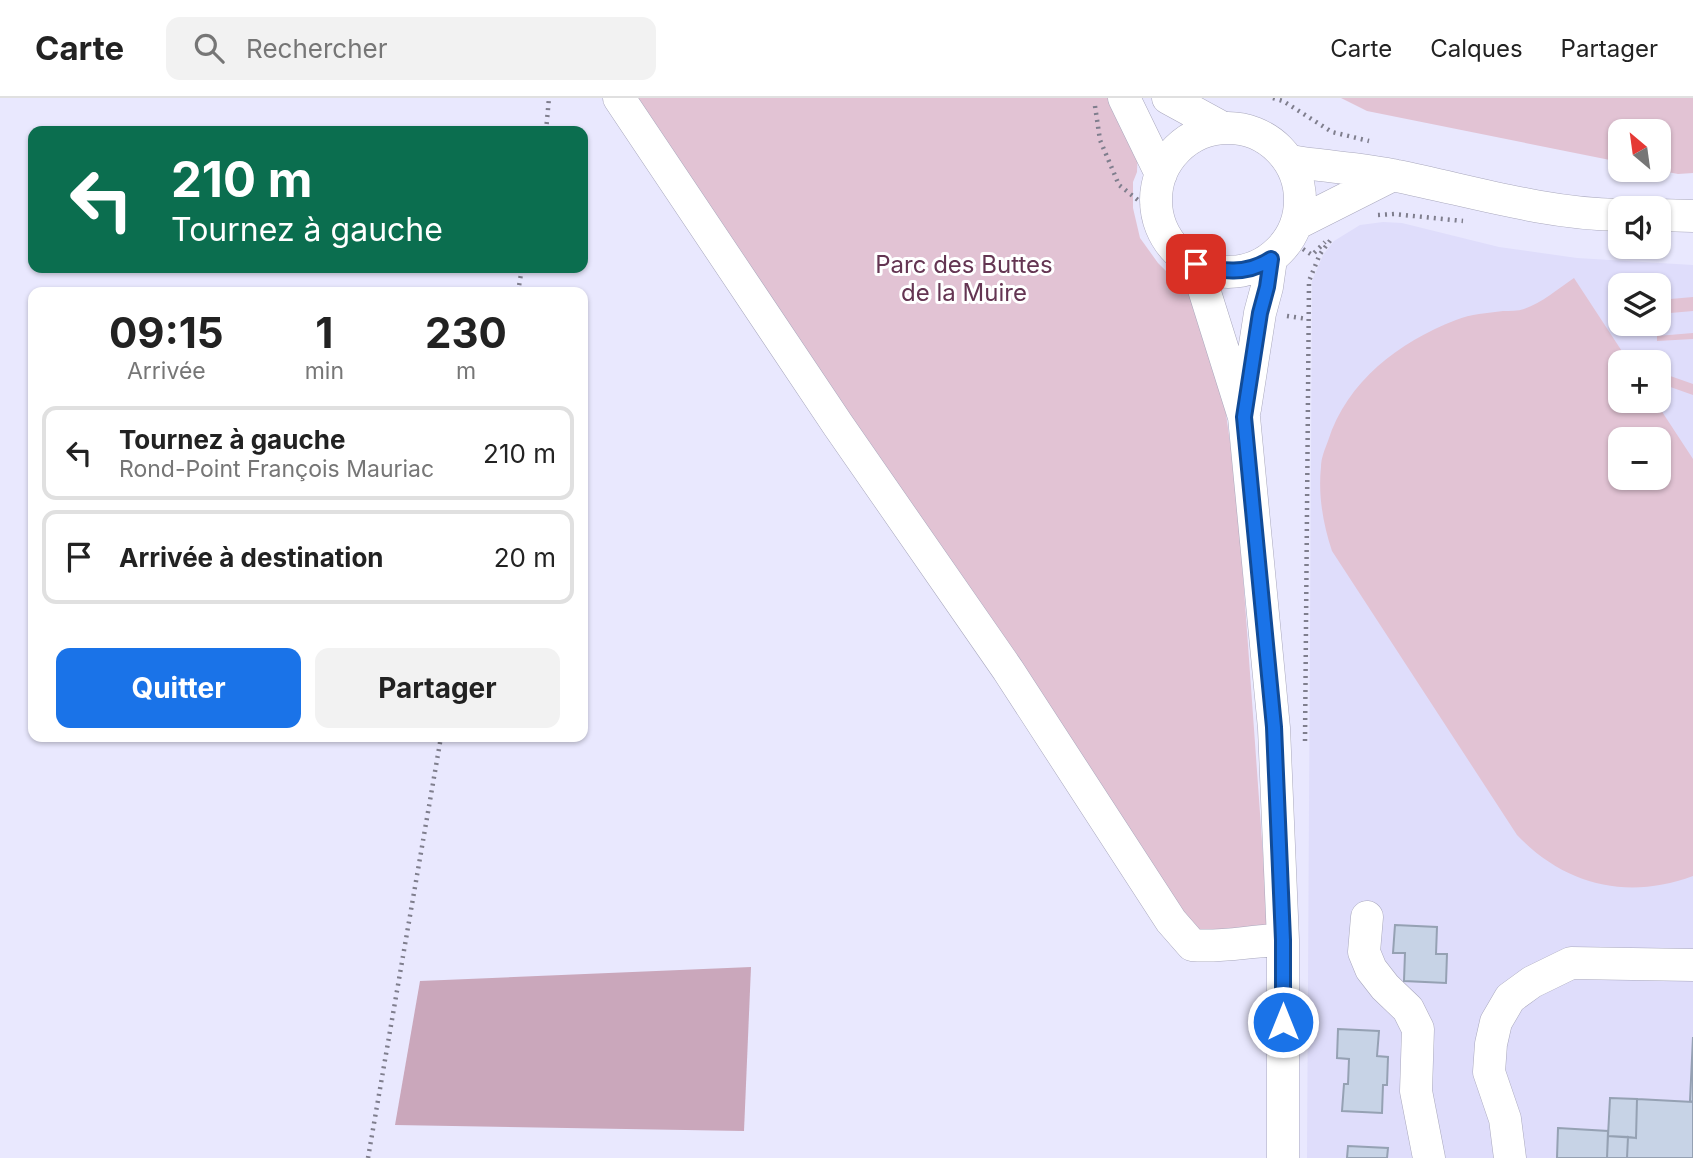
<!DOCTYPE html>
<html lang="fr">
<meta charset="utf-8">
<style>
:root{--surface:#fff;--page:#f2f2f2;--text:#222;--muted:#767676;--line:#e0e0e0;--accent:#1a73e8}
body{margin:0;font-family:Inter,sans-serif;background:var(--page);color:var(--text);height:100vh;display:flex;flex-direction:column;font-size:26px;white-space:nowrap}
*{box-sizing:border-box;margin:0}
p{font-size:23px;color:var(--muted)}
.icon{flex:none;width:38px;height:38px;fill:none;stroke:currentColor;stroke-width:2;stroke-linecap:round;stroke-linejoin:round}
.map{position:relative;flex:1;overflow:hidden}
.side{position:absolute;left:28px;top:189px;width:560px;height:455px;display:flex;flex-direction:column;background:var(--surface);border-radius:14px;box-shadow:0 2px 5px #0004}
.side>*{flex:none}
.guide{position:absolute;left:28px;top:28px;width:560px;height:147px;border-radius:14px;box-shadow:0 2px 5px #0004;background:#0b6e4f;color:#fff;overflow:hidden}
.needle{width:46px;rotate:331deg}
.controls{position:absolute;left:1608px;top:21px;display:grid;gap:14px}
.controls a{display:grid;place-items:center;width:63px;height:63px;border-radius:14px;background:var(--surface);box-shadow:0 2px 5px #0004;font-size:35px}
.pin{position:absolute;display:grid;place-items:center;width:60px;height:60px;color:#fff;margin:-30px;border-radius:14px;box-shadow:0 4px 10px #0006}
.me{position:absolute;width:77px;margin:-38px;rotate:0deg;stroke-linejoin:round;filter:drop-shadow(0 0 5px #0008)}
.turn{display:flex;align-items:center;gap:24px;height:147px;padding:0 28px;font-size:32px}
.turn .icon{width:91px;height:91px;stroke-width:2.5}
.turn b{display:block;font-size:49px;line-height:60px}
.eta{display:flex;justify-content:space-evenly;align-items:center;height:119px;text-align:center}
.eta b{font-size:42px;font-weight:700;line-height:49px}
.button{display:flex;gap:14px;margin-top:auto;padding:14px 28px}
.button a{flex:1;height:80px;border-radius:14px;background:var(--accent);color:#fff;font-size:28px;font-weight:700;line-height:80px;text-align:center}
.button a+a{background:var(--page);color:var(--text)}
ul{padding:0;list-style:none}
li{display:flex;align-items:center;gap:21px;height:94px;margin:0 14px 10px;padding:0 14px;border:4px solid var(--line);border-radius:14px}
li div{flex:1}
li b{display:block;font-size:26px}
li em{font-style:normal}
header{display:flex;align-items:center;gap:42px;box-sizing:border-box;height:98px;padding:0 35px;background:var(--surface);border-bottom:2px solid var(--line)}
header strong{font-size:33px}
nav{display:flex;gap:38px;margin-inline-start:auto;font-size:24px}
.search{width:490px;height:63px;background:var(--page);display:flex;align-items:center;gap:18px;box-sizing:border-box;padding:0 24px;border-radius:14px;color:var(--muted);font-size:26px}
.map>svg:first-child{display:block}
.built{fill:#dfddfb;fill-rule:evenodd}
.green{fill:#e2c3d4;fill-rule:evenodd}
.forest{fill:#caa7bb}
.building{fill:#c7d3e6;stroke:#95a1b3;stroke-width:2}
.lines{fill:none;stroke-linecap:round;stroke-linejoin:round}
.minor-casing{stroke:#a9a8bd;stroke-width:33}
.path{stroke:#7f7e8d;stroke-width:4.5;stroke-dasharray:2 5;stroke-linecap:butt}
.minor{stroke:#fff;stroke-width:32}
.route-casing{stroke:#114b97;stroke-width:18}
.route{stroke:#1a73e8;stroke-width:12}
.labels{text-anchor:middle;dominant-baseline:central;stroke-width:6;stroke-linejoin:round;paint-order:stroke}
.park-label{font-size:24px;fill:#643552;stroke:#fff}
</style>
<header>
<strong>Carte</strong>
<div class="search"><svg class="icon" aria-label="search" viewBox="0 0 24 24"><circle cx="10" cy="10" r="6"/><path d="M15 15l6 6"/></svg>Rechercher</div>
<nav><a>Carte</a><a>Calques</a><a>Partager</a></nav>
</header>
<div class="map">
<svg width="1693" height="1060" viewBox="0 0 1693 1060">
<rect width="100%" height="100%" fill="#e9e8fe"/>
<!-- built -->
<path class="built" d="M1383 124 1402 125 1499 149 1577 160 1693 167V1060H1307L1312 183 1323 157 1334 143 1360 127ZM1620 187H1659V226H1620ZM1620 264H1659V303H1620ZM1620 341H1659V380H1620Z"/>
<!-- green -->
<path class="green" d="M625 0H1111L1138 47 1137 74 1133 84V110L1140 140 1158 165 1198 205 1219 267 1237 393 1268 827 1199 844Z
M1341 0H1693V75L1678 76 1657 72 1659 33H1620V64L1367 13Z
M1574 180 1629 264H1620V303H1655L1693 361V778C1628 802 1566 788 1517 737L1332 453C1323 426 1318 397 1321 369 1321 360 1325 351 1328 343 1347 283 1399 244 1456 222 1471 216 1487 215 1503 213 1510 213 1518 213 1524 211 1542 205 1559 190 1574 180ZM1620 341H1659V380H1620Z
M1693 199V213L1659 216V202Z
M1693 235V241L1657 243V238Z
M1659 274 1693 286V297L1659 285Z"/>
<!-- forest -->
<path class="forest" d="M751 869 744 1033 395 1027 420 883Z"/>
<!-- building -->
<path class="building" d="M1395 827 1437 829 1436 856H1447L1446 885 1404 883 1405 855H1393Z
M1338 931 1379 933 1377 958 1388 959 1387 987H1383L1382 1015 1342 1013 1344 986H1348L1349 961 1337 960Z
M1693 939V1004L1690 1003Z
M1610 1000 1637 1001 1636 1040 1608 1038Z
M1637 1001 1693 1004V1060H1627L1628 1039 1636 1040Z
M1558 1030 1608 1033 1607 1060H1557Z
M1608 1038 1628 1039 1627 1060H1607Z
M1348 1048 1388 1050 1387 1060H1347Z"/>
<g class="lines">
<defs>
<path id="minor" d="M619 0 838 327 1008 572 1171 823 1192 847C1223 850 1253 842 1283 842
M1124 0 1161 76
M1168 0 1223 30
M1156 102a72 72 0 1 1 144 0a72 72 0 1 1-144 0Z
M1290 63C1325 69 1362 70 1397 78 1471 93 1545 116 1620 117
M1659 117 1693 118
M1296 126 1393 77
M1196 166 1244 319 1274 630 1283 842V1060
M1245 311 1260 215 1267 189 1271 161
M1367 819 1364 854 1371 871 1385 889 1408 911 1418 931 1416 993 1429 1060
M1510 1060 1505 1021 1489 974 1491 946 1496 924 1510 900 1532 884 1571 865 1693 867"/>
</defs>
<!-- minor casing -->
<use href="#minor" class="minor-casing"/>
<!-- path -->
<path class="path" d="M1273 0 1283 3 1332 34 1369 43
M1095 8 1100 42 1119 87 1158 118
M546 33 549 0
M1378 117 1394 116 1463 123
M1303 151 1312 157 1325 144
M518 194 522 170
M1287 218 1307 221
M1305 643 1309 183 1320 156 1332 140
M368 1060 441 639"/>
<!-- minor -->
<use href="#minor" class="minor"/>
</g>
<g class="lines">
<defs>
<path id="route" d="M1196 166C1221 174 1247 177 1271 161L1267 189 1260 215 1244 319 1274 629 1283 842V924"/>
</defs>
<!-- route casing -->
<use href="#route" class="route-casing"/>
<!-- route -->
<use href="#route" class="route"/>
</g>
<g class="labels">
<!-- park labels -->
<g class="park-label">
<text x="964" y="166">Parc des Buttes<tspan x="964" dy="28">de la Muire</tspan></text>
</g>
</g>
</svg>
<div class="controls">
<a><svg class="needle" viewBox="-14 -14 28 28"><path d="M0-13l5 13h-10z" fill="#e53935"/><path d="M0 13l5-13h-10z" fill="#767676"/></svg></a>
<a><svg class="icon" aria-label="sound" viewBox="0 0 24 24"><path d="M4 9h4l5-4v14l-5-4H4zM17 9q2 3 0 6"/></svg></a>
<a><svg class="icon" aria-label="layers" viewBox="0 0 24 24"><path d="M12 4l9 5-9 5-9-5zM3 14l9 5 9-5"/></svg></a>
<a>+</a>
<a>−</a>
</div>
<div class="pin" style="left:1196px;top:166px;background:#d93025"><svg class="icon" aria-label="arrive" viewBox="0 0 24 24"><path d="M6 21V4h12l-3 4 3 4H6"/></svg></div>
<svg class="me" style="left:1283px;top:924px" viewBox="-20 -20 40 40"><circle r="17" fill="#1a73e8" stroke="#fff" stroke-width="3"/><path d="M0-11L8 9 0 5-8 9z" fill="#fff"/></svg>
<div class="guide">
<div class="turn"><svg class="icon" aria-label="left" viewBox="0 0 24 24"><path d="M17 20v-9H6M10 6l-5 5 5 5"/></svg><div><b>210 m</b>Tournez à gauche</div></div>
</div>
<section class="side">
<div class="eta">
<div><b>09:15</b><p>Arrivée</p></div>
<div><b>1</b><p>min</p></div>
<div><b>230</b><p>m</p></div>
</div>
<ul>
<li><svg class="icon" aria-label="left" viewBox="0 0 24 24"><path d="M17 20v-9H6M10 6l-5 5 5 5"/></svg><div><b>Tournez à gauche</b><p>Rond-Point François Mauriac</p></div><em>210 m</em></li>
<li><svg class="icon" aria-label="arrive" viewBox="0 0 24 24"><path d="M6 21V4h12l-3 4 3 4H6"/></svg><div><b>Arrivée à destination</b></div><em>20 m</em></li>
</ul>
<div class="button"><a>Quitter</a><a>Partager</a></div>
</section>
</div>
